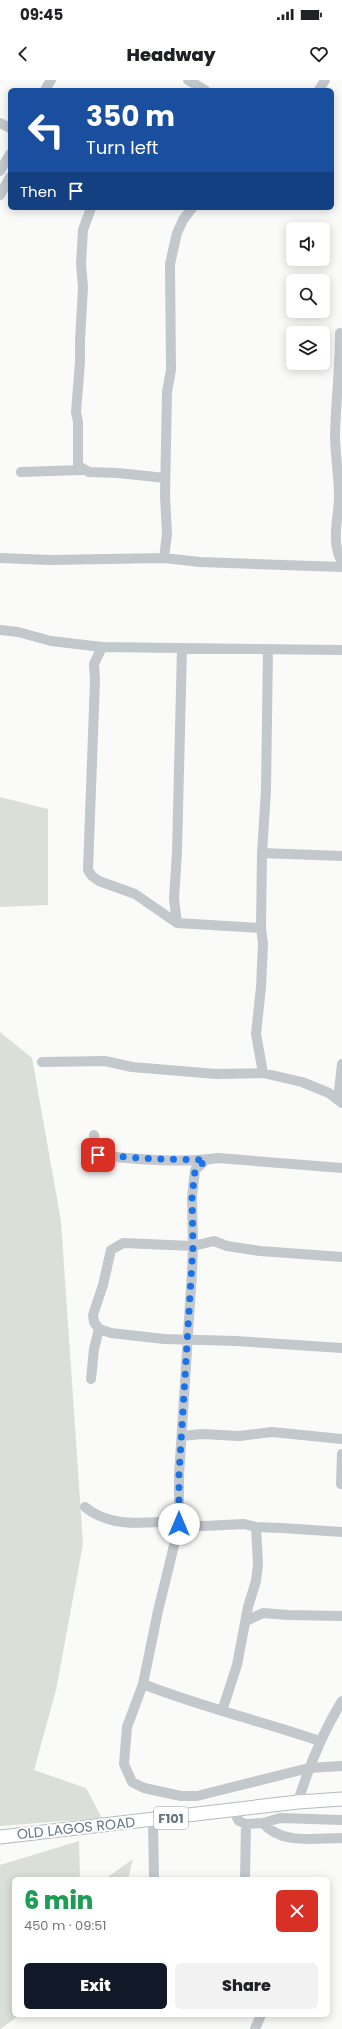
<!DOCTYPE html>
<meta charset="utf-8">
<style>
:root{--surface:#fff;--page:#f2f2f2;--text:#202124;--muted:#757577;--accent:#111827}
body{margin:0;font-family:Poppins,sans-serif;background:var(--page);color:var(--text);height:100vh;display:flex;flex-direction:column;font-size:15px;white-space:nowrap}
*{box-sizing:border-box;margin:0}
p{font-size:13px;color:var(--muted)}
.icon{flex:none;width:22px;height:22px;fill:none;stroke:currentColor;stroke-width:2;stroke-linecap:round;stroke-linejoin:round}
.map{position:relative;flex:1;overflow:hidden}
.details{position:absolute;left:12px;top:1797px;width:318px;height:140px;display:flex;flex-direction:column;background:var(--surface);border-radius:6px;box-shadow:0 2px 10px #0003}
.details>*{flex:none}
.banner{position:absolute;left:8px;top:8px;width:326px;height:122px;border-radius:6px;box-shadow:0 2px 10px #0003;background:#1a4fa0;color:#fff;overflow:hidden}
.tools{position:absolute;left:286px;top:142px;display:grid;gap:8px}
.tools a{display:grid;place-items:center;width:44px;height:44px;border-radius:6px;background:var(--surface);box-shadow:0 2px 10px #0003;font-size:20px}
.pin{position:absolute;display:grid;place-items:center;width:34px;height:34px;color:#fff;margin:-17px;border-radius:8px;box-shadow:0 2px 6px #0006}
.me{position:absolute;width:44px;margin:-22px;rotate:0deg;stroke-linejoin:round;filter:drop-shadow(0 0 3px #0008)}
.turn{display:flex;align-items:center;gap:14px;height:84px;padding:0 12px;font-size:18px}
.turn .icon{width:52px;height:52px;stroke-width:2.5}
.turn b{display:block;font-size:28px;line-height:34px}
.then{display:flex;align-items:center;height:38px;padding:0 12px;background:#0003;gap:8px;font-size:15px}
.round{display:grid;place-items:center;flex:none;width:42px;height:42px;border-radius:6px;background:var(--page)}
.head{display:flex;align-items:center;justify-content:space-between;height:68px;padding:0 12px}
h1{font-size:24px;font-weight:800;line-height:30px;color:#1e9e55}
.button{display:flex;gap:8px;margin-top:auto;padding:8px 12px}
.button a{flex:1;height:46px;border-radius:6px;background:var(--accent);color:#fff;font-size:16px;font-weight:800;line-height:46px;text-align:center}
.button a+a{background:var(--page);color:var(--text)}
.status{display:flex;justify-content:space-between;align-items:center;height:28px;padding:0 20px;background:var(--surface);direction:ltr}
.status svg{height:11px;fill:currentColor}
header{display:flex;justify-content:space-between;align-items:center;height:52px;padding:0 12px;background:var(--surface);font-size:18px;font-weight:800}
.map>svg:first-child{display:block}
.green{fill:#dadfd7}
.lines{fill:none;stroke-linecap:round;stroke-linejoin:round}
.major-casing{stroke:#b5babe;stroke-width:15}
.minor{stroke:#c3c8cc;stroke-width:10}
.major{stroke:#fff;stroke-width:13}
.route{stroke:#1a73e8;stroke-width:7;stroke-dasharray:0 12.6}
.labels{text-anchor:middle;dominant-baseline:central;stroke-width:4;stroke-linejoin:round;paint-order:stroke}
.shield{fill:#fff;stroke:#939fa8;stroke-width:1}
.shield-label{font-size:13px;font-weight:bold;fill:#657683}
.street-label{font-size:14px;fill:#657683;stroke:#fff}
</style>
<div class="status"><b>09:45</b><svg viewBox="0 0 49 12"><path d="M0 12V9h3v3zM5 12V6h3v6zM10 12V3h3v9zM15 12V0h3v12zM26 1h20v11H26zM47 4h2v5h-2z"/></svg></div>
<header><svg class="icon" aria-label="back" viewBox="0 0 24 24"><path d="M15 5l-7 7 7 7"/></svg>Headway<svg class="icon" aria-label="heart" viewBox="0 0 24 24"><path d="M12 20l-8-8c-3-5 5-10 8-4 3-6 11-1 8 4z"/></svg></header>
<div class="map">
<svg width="342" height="1949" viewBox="0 0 342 1949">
<rect width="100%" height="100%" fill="#fafaf8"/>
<!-- green -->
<path class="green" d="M0 717 48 729V825L0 827Z
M0 952 32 978 61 1141 83 1464 56 1610 34 1690 86 1708 102 1738 0 1746Z
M79 1761 80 1799H14V1935H20L0 1949V1785Z
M133 1779 128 1799H105Z"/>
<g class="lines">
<defs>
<path id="major" d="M0 1757 298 1722 342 1719"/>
</defs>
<!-- major casing -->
<use href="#major" class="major-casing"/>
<!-- minor -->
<path class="minor" d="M188 0 205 10
M45 10 51 0
M319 10 325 0
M0 43 10 48
M0 91 10 74
M0 115 10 97
M91 128 83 150 81 184 83 207 80 261V282L76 332 78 342V386L89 392 118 393 165 398
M192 128 183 140 177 153 170 184 171 290 167 312 165 416 167 454 164 478 200 482 342 487
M340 253C340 287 336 320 335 354 335 375 339 395 339 416 339 438 330 461 342 482
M21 392 82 390
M0 478 50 480 164 478
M0 550 18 552 51 561 102 567
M262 773 342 776
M177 843 174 819 177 772 182 568
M261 848 177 843 135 814 99 801 92 796 88 790 95 600 94 584 102 567 342 570
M42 982 105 981 132 987 216 994 263 993 302 1002 329 1013 342 1023
M263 993 256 954 261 907 263 864 261 848 262 773 266 710 268 569
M338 1019 342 984
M94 1055 95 1066 98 1075C132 1079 185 1083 218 1078L342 1088
M206 1080 195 1090 192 1117 193 1166 192 1192 179 1395V1445L158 1531 143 1604 127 1647 124 1684 132 1702 144 1708 181 1716H197L309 1688 342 1686
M342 1177 260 1171 227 1166 214 1161 193 1166 123 1163 111 1170 103 1205 93 1235 94 1242 99 1249 111 1253 164 1259 236 1261 342 1268
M91 1299 94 1269 99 1249
M182 1356 202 1354 239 1356 272 1352 342 1359
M341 1404 342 1374
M85 1427C111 1449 147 1442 179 1441
M179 1445 204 1446 244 1444 256 1447 282 1448 342 1452
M246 1541 263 1533 288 1535 342 1536
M143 1604C201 1627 261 1641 320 1661
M222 1631 237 1585 248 1527 256 1501 258 1484 256 1447
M298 1722C309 1686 322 1653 342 1621
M233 1730 239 1741 246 1744 263 1743 280 1738 342 1740
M153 1740 154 1799
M263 1743C281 1765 316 1758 342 1758
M245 1799 246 1744
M255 1949 261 1935"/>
<!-- major -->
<use href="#major" class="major"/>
</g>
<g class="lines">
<!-- route -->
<path class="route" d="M98 1075 155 1079 206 1080 195 1090 192 1117 193 1166 179 1395V1444"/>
</g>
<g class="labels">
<!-- shield labels -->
<rect class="shield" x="154" y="1727" width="34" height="22" rx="3"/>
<g class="shield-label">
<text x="171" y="1738">F101</text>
</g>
<!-- street labels -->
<g class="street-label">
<text transform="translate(76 1748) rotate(-6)">OLD LAGOS ROAD</text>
</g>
</g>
</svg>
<div class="tools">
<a><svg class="icon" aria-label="sound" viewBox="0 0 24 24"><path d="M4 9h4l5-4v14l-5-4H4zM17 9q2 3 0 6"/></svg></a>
<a><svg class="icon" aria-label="search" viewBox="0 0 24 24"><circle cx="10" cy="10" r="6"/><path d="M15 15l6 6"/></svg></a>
<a><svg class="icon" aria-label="layers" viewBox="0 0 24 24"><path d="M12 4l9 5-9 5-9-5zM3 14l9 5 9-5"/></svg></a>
</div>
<div class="pin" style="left:98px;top:1075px;background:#d93025"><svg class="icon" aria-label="arrive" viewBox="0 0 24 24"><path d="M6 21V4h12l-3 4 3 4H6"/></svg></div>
<svg class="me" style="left:179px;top:1444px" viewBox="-20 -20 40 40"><circle r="19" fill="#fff"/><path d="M0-13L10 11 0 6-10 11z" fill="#1a73e8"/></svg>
<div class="banner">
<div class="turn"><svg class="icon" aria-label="left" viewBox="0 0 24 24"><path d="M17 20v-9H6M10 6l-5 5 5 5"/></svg><div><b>350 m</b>Turn left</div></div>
<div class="then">Then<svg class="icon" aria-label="arrive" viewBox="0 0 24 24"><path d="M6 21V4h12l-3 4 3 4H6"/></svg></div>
</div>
<section class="details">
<div class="head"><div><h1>6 min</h1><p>450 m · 09:51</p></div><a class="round" style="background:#d93025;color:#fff"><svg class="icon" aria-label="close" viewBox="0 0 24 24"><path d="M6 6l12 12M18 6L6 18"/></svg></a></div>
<div class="button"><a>Exit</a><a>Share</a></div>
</section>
</div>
